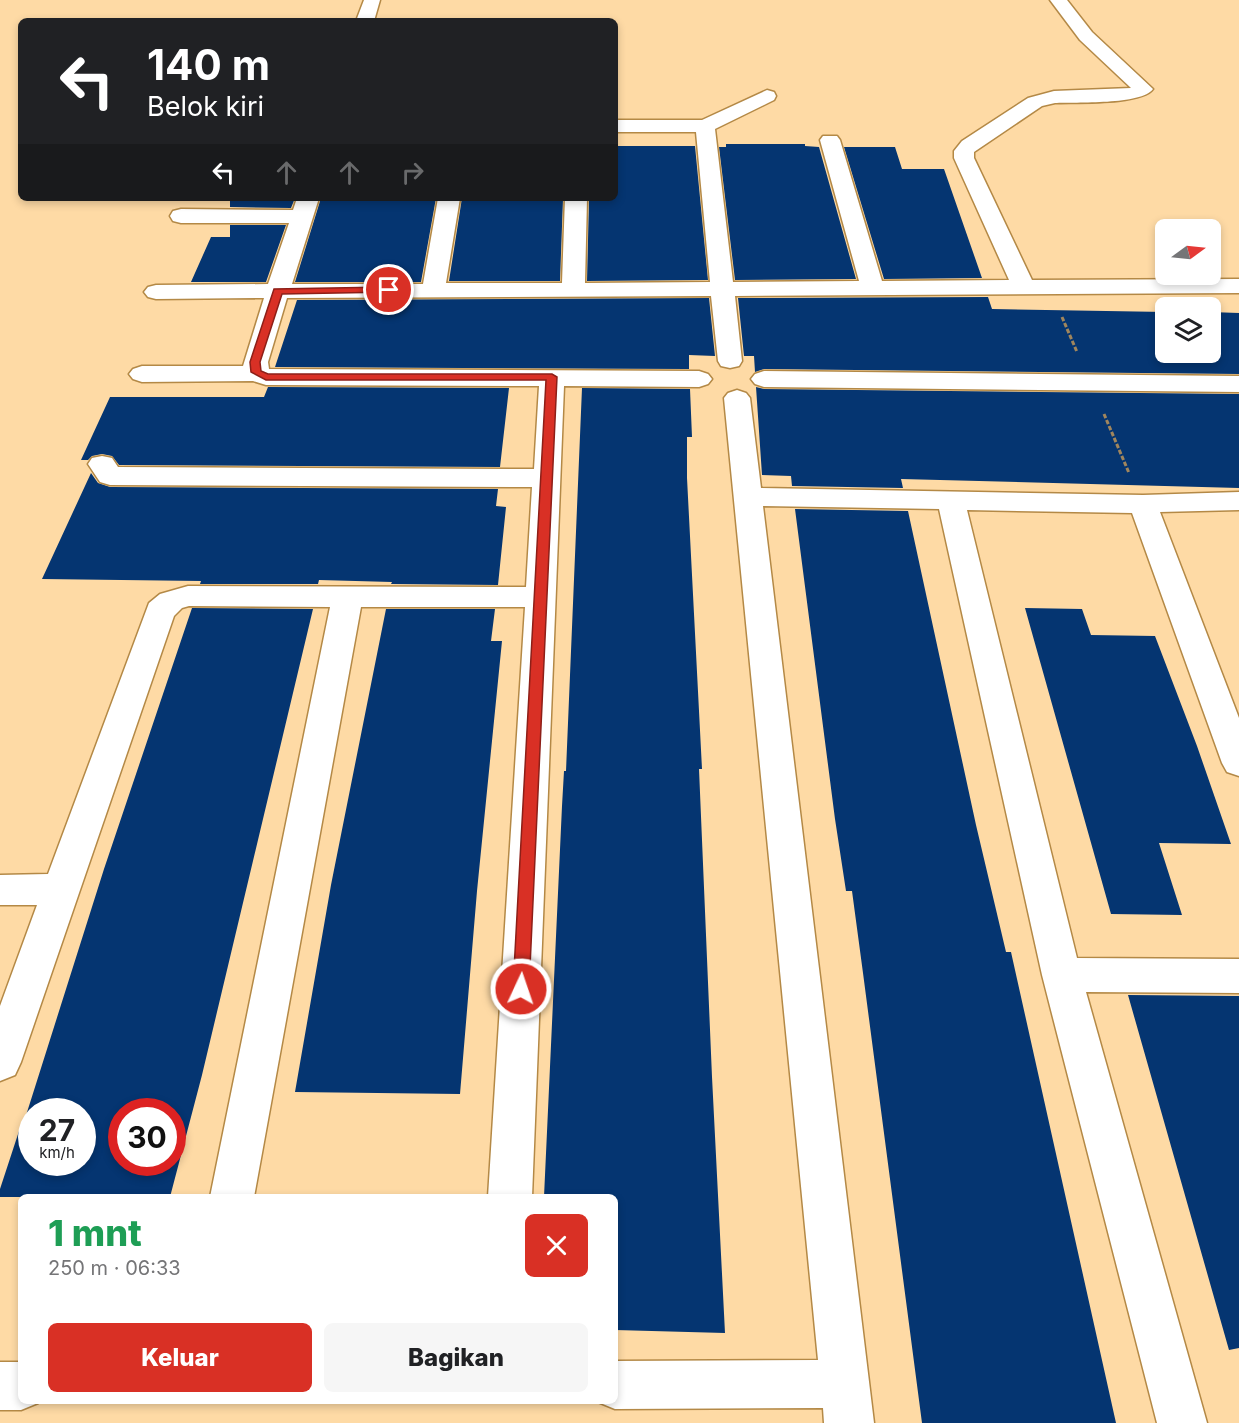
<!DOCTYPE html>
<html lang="id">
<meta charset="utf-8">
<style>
:root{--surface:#fff;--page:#f6f6f6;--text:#202124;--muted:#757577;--accent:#d93025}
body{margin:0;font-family:Inter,sans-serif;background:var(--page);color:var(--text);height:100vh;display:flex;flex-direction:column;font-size:22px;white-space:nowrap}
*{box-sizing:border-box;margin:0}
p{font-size:20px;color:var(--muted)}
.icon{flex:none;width:33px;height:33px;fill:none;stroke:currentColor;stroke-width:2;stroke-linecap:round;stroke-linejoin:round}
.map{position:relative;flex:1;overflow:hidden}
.sheet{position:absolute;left:18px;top:1194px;width:600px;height:210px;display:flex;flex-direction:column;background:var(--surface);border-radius:9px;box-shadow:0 3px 9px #0003}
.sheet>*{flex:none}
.hud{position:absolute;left:18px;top:18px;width:600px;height:183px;border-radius:9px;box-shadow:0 3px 9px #0003;background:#202124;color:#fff;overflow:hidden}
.needle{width:39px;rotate:75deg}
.buttons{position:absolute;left:1155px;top:219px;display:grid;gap:12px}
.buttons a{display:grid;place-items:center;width:66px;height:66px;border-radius:9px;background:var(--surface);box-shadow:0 3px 9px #0003;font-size:30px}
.speed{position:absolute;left:18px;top:1098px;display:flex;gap:12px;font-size:30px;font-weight:700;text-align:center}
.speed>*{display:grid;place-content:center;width:78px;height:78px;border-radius:50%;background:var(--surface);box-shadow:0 3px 9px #0003;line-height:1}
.speed small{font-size:15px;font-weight:400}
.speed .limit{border:9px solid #d22;background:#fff;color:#111}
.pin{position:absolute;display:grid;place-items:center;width:51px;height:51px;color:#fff;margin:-26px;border:3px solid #fff;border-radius:50%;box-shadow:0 2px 6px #0007}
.me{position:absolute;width:66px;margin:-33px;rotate:3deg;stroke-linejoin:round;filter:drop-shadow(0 0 4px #0008)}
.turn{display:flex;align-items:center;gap:21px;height:126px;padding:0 30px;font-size:27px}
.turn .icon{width:78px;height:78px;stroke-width:2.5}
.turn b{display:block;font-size:42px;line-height:51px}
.lanes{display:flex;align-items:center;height:57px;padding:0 30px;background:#0003;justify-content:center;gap:30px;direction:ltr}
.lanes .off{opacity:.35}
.round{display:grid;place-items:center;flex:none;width:63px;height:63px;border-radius:9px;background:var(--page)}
.headline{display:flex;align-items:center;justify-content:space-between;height:102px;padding:0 30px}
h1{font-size:36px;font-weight:800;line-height:45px;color:#1e9e55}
.action{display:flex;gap:12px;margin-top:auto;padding:12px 30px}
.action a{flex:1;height:69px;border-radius:9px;background:var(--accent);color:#fff;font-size:24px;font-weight:800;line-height:69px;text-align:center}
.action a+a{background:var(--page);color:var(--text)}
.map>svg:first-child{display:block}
.building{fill:#053571;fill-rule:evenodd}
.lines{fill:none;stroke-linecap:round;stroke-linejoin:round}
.minor-casing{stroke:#b48946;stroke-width:3}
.path{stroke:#a1865d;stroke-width:3;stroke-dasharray:4.5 2;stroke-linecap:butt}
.minor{fill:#fff;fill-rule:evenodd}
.route{fill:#d93025;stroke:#8d1f18;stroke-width:1.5}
</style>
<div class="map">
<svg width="1239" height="1423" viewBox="0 0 1239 1423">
<rect width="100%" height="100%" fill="#fedaa5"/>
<!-- building -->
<path class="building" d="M726 144H805V146L819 147 856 279 735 280 719 147H726Z
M615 146H695L708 280 587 281 589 199 615 198Z
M844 147H895L902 169H944L982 278 884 279Z
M230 198H295L291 208 230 207Z
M321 198H436L421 282H295Z
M462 198 563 199 560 281H449Z
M230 225H286L266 282H191L211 237H230Z
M988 297 992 309 1166 312V352H1210V312L1239 313V374L764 369 755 372 754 356H744L738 298Z
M709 298 715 356 689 355V369L275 367 297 300Z
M268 387 509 388 500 467 119 465 112 456 102 454 92 456 88 460H81L110 397H264Z
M756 387 764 389 1239 394V488L901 479 903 488 792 486 791 476 762 475Z
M582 388 690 389 692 437H687V478L702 769H699L712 1077 725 1333 615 1330V1197H544L562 806 564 771H566Z
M91 473 98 483 110 487 498 489 496 506 506 507 498 585 391 584 392 582 319 580 318 584H200L201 581 42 579Z
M795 509 908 511 976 825 1006 952H1011L1116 1423H922L863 973 852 891H846L835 819Z
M192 608 313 609 202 1075 170 1197H0V1189L21 1125H23L104 869ZM32 1112H82V1162H32ZM122 1112H172V1162H122Z
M1025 608 1082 609 1091 635 1155 636 1197 746 1231 844 1159 843 1182 915 1111 914Z
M386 609H495L491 641H502L477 891 460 1094 295 1092 331 885Z
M1128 995 1239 996V1348L1229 1350Z"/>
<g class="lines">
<defs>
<path id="minor" d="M364 0H380L374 21H356Z
M1050 0H1067L1092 32 1153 89C1142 105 1075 102 1055 103L1042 106 974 152V158L1032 280 1239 279V293L735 296 742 361 739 366 730 368 721 366 718 361 711 296 287 298 268 362 269 369 699 371 708 374 712 379 708 384 699 387 564 386 532 1197H488L525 607H361L254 1197H210L330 607 189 606 182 608 174 616 21 1062 15 1075 0 1081V1006L37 905H0V875L48 874 149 603 160 594 188 586 526 587 532 487 110 485 100 482 88 464 92 458 102 456 112 458 118 467 534 469 539 386 266 385 253 381 142 382 133 379 129 374 133 369 142 366H243L264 298 156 299 148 297 144 292 148 287 156 285 268 284 289 223H181L173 221 170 216 173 211 181 209 293 210 297 198H319L292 284H423L438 198H460L446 283H562L565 198H587L585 283 710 282 696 132H615V120H702L767 90 774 92 776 96 774 100 715 129 733 282 859 281 820 140 823 136H837L840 140 882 281 1009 280 954 158V151L962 141 1028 98 1054 91 1131 88 1080 40Z
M764 371 1239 376V392L764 387 755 384 751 379 755 374Z
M737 390 746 393 750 398 761 488 1143 495 1239 492V510L1160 512 1239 718V776L1227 772 1222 763 1132 513 967 510 1077 958 1239 959V993L1086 992 1207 1423H1157L1042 975 939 509 763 506 874 1423H824L823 1408 615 1409 598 1402 615 1401V1361L818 1360 724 398 728 393Z
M0 1362H21V1401H39L38 1403 21 1410H0Z"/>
</defs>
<!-- minor casing -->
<use href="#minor" class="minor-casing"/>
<!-- path -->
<path class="path" d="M1062 317 1077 352
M1104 414 1129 473"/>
<!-- minor -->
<use href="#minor" class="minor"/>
</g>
<!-- route -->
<path class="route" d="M389 287 393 290 392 292 282 294 260 362 261 371 268 374H552L557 377 529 989 526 995 521 997 515 995 513 989 546 380H266L251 372 250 362 274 289Z"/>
</svg>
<div class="buttons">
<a><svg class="needle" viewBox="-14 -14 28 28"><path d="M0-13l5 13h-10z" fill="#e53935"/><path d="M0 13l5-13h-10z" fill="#757577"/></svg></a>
<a><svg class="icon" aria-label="layers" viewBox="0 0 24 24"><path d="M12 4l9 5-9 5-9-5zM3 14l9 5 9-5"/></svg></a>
</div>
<div class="speed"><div>27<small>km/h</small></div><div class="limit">30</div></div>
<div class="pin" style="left:389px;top:290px;background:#d93025"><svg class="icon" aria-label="arrive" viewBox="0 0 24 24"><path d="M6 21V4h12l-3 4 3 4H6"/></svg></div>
<svg class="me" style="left:521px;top:989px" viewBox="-20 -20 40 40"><circle r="17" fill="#d93025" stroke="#fff" stroke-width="3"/><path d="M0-11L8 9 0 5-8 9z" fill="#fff"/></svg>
<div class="hud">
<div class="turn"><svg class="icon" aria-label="left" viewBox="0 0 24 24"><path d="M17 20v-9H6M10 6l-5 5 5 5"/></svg><div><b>140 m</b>Belok kiri</div></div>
<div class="lanes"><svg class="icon" aria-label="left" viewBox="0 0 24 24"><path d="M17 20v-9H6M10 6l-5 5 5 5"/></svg><svg class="icon off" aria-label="ahead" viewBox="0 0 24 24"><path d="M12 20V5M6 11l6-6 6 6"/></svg><svg class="icon off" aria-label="ahead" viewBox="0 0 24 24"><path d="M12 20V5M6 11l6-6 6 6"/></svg><svg class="icon off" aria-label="right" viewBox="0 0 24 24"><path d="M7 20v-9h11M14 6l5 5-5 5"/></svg></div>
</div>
<section class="sheet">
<div class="headline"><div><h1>1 mnt</h1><p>250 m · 06:33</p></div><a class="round" style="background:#d93025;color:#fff"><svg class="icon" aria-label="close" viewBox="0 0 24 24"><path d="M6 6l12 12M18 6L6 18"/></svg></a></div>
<div class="action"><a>Keluar</a><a>Bagikan</a></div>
</section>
</div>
